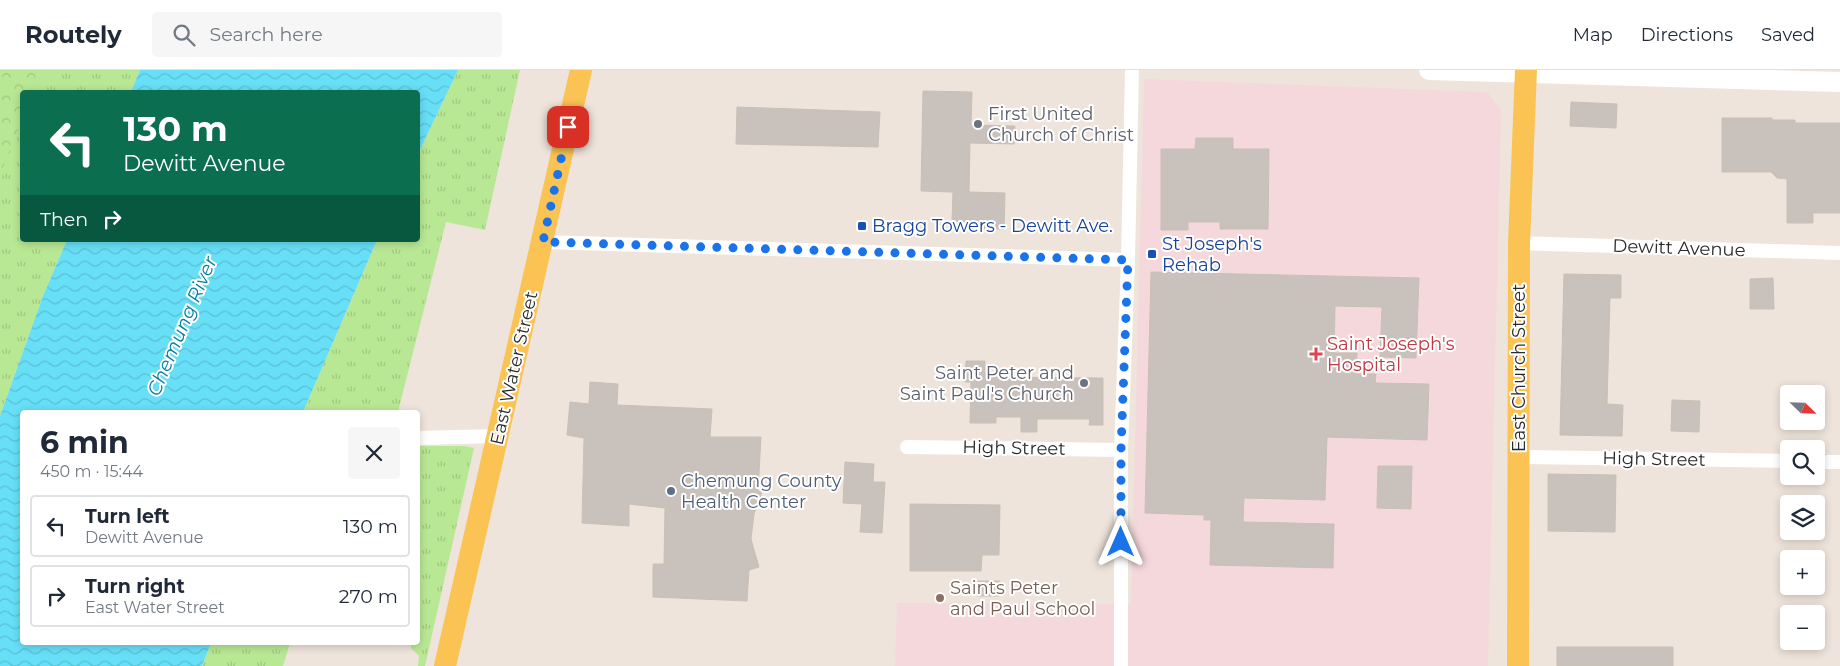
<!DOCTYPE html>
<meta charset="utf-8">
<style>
:root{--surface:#fff;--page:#f6f6f7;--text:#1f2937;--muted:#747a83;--line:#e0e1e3}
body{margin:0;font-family:Montserrat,sans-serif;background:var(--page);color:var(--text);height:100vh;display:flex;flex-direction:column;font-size:19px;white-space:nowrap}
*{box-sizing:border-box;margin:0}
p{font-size:16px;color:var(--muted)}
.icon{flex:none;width:28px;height:28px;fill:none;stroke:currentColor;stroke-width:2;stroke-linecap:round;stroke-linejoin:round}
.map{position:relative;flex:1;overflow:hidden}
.details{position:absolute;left:20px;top:340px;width:400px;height:235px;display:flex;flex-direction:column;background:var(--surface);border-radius:5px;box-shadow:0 2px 8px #0003}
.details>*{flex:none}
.guide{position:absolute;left:20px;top:20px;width:400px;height:152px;border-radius:5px;box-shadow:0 2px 8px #0003;background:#0b6e4f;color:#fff;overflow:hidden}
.needle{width:32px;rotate:113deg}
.buttons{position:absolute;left:1780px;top:315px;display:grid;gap:10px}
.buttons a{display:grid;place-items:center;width:45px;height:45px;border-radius:5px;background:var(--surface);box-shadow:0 2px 8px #0003;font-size:25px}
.pin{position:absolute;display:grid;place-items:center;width:42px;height:42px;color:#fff;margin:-21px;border-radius:10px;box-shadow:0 2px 8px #0006}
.me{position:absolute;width:55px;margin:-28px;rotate:0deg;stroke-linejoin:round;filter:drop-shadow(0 0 4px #0008)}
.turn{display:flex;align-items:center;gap:18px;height:105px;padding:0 20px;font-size:22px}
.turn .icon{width:65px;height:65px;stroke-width:2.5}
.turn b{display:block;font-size:35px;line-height:42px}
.then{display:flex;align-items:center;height:48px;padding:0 20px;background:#0003;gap:10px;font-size:19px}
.round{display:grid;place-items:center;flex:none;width:52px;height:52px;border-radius:5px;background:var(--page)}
.headline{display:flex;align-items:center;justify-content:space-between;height:85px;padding:0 20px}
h1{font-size:30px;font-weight:700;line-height:38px}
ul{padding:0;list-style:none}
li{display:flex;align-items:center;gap:15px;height:62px;margin:0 10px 8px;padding:0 10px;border:2px solid var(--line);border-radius:5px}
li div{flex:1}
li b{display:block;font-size:19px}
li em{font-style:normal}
header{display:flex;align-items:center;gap:30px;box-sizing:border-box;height:70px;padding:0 25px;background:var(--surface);border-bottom:1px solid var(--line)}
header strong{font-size:24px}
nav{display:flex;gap:28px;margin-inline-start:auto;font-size:18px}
.search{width:350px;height:45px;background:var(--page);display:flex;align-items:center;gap:12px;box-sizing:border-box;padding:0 18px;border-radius:5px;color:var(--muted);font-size:19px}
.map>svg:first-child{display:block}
.medical{fill:#f5d8dc}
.grass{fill:url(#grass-tufts)}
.forest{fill:url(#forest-crowns)}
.water{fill:url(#water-waves)}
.building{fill:#c9c1bb;stroke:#c9c0b5}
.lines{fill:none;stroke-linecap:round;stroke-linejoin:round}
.minor{stroke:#fff;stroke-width:14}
.secondary{stroke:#fff;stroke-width:20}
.primary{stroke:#fac354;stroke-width:22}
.route{stroke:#1a73e8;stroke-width:9;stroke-dasharray:0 16.2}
.worship-dot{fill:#6b7280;stroke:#fff;stroke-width:2}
.transit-dot{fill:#1a4fb4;stroke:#fff;stroke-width:2}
.health-dot{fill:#e0444e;stroke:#fff;stroke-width:2}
.service-dot{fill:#5c6f8a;stroke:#fff;stroke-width:2}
.education-dot{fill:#8d6e63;stroke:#fff;stroke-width:2}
.labels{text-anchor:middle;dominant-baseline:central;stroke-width:4;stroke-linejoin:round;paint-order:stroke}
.worship-label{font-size:18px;fill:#5b616d;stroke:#fff;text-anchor:start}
.transit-label{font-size:18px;fill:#164399;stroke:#fff;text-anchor:start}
.street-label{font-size:18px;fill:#2a2a2a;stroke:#fff}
.health-label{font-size:18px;fill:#be3a42;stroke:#fff;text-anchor:start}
.service-label{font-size:18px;fill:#4e5e75;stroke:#fff;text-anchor:start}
.education-label{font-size:18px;fill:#785e54;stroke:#fff;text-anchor:start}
.water-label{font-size:19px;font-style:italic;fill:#047da5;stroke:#fff}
</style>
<header>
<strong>Routely</strong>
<div class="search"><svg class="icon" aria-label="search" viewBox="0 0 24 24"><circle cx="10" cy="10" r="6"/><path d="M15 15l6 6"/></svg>Search here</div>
<nav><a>Map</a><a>Directions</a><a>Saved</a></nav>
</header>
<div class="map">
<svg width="1840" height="596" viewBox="0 0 1840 596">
<defs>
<pattern id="grass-tufts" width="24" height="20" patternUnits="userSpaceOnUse" patternTransform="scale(1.25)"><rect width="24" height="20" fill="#b9e894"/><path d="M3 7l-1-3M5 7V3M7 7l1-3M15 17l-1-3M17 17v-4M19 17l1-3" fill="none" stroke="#9fc780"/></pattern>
<pattern id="forest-crowns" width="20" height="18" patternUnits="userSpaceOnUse" patternTransform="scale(1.25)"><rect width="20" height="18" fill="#b9e894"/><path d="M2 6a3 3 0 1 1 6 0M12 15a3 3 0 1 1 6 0" fill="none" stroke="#9fc780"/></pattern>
<pattern id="water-waves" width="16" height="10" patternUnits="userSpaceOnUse" patternTransform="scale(1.25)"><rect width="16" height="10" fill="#67dff7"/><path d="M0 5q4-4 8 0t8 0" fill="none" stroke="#5ac0d4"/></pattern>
</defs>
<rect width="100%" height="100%" fill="#eee4db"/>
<!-- medical -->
<path class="medical" d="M1144 9 1487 22 1501 40 1488 596H895L897 533 1131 534Z"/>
<!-- grass -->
<path class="grass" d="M29 0H140L131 22H22V170H67L43 226 0 346V15Z
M458 0H520L485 160 446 152 398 342H303L377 170H418V84Z
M418 376H464L474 378 425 596H418L419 586 411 578V573L418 572Z
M211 573V572L290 573 283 596H202Z"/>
<!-- forest -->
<path class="forest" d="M0 0H43L34 22H22V50L0 105Z"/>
<!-- water -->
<path class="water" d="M140 0H458L418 84V22H131Z
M67 170H377L303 342H22V572L211 573 202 596H0V346L43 226Z"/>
<!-- building -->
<path class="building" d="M923 21 972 22 971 55 1015 56 1014 74 970 73 969 122 1005 123 1004 159H984V152L952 151 953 122 921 121Z
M1571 32 1617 34 1616 58 1570 56Z
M737 37 880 42 878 77 736 74Z
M1722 48H1772V50H1795V53H1840V143H1813V153H1787V109L1777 108 1771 102H1722Z
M1196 68H1233V79H1269L1268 159H1220V152H1188V160H1161V79H1195Z
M1151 202 1419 208 1416 288 1380 287 1382 237 1335 236 1334 283H1357L1356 304H1376L1375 313 1429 314 1427 370 1327 367 1325 430 1244 428 1243 452 1334 454 1333 498 1210 495 1211 450H1204V445L1145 443Z
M1564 204 1621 205V228H1610L1607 334 1623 335 1622 366 1560 365Z
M1773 208 1774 239H1750V209Z
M966 291H985V304H994V307L1103 308V355H1089L1090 349H1037V362H1021V347H996V353H970L971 312H965Z
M590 312 618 314 617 335 712 339 710 367H761L758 421 762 422 754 444 751 469 759 497 749 500 747 531 653 527V494H664L665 438 629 434V456L582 453 584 368 567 365 570 332 589 334Z
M1672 330 1700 331 1699 362 1671 361Z
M845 392 874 394 873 412H885L882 463 860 462 862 434 843 433Z
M1378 396H1412L1411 439 1377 438Z
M1548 404 1616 405 1615 462 1548 461Z
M910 434 1000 435 999 485H982L981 501H910Z
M978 511H1000L999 526H977Z
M1557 577H1673V596H1557Z"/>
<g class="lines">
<!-- minor -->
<path class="minor" d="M543 172 1128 190
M1519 173 1840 183
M418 368 498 366
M907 377 1121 380
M1518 387 1789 391
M1816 392H1840
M1121 596V380L1128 190 1132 0"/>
<!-- secondary -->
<path class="secondary" d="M1429 0 1840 12"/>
<!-- primary -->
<path class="primary" d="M445 596 581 0
M1518 596 1519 173 1526 0"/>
</g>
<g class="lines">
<!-- route -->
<path class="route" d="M568 57 543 172 1128 190 1121 380V472"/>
</g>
<!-- markers -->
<g class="worship-dot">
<circle cx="978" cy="54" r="5"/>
<circle cx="1084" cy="313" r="5"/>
</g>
<g class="transit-dot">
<rect x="857" y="151" width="10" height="10" rx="2.5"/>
<rect x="1147" y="179" width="10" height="10" rx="2.5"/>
</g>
<path class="health-dot" d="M1313.5 276.5h5v5h5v5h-5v5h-5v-5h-5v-5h5z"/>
<circle class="service-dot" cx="671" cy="421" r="5"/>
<circle class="education-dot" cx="940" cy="528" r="5"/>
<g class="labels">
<!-- worship labels -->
<g class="worship-label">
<text x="988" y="44">First United<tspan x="988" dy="21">Church of Christ</tspan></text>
<text x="1074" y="303" text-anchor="end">Saint Peter and<tspan x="1074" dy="21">Saint Paul's Church</tspan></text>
</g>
<!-- transit labels -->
<g class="transit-label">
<text x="872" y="156">Bragg Towers - Dewitt Ave.</text>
<text x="1162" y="174">St Joseph's<tspan x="1162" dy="21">Rehab</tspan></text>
</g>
<!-- street labels -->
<g class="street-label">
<text transform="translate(1679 178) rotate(2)">Dewitt Avenue</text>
<text transform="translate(514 298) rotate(-77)">East Water Street</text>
<text transform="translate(1519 298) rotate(-90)">East Church Street</text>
<text transform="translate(1014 378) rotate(1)">High Street</text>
<text transform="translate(1654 389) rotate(1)">High Street</text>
</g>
<!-- health labels -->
<g class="health-label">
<text x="1327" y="274">Saint Joseph's<tspan x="1327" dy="21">Hospital</tspan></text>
</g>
<!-- service labels -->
<g class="service-label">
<text x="681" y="411">Chemung County<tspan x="681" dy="21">Health Center</tspan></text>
</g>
<!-- education labels -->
<g class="education-label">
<text x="950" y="518">Saints Peter<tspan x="950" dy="21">and Paul School</tspan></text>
</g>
<!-- water labels -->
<g class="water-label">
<text transform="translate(182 256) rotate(-67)">Chemung River</text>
</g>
</g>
</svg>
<div class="buttons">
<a><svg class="needle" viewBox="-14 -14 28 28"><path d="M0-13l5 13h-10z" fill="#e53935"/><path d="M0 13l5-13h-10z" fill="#747a83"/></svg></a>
<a><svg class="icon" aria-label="search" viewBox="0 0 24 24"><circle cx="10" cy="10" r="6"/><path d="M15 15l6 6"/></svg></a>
<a><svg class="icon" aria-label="layers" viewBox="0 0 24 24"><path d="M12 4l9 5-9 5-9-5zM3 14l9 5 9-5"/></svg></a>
<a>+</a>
<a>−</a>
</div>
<div class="pin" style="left:568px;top:57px;background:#d93025"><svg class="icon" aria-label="arrive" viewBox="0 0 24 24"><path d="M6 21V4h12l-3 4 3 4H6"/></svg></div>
<svg class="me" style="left:1121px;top:472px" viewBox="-20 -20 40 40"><path d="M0-17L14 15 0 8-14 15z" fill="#1a73e8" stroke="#fff" stroke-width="4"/></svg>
<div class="guide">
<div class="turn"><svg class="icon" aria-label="left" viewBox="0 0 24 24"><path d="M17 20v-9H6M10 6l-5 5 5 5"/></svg><div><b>130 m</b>Dewitt Avenue</div></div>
<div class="then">Then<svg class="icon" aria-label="right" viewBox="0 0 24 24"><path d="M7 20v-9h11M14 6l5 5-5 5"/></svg></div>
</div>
<section class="details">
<div class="headline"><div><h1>6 min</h1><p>450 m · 15:44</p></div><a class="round"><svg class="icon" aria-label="close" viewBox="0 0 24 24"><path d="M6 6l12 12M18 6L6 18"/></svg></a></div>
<ul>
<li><svg class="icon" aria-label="left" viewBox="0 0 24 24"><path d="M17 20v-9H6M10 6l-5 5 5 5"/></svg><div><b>Turn left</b><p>Dewitt Avenue</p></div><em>130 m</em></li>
<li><svg class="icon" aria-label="right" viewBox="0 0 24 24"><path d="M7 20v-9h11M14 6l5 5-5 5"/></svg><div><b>Turn right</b><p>East Water Street</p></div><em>270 m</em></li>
</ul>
</section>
</div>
